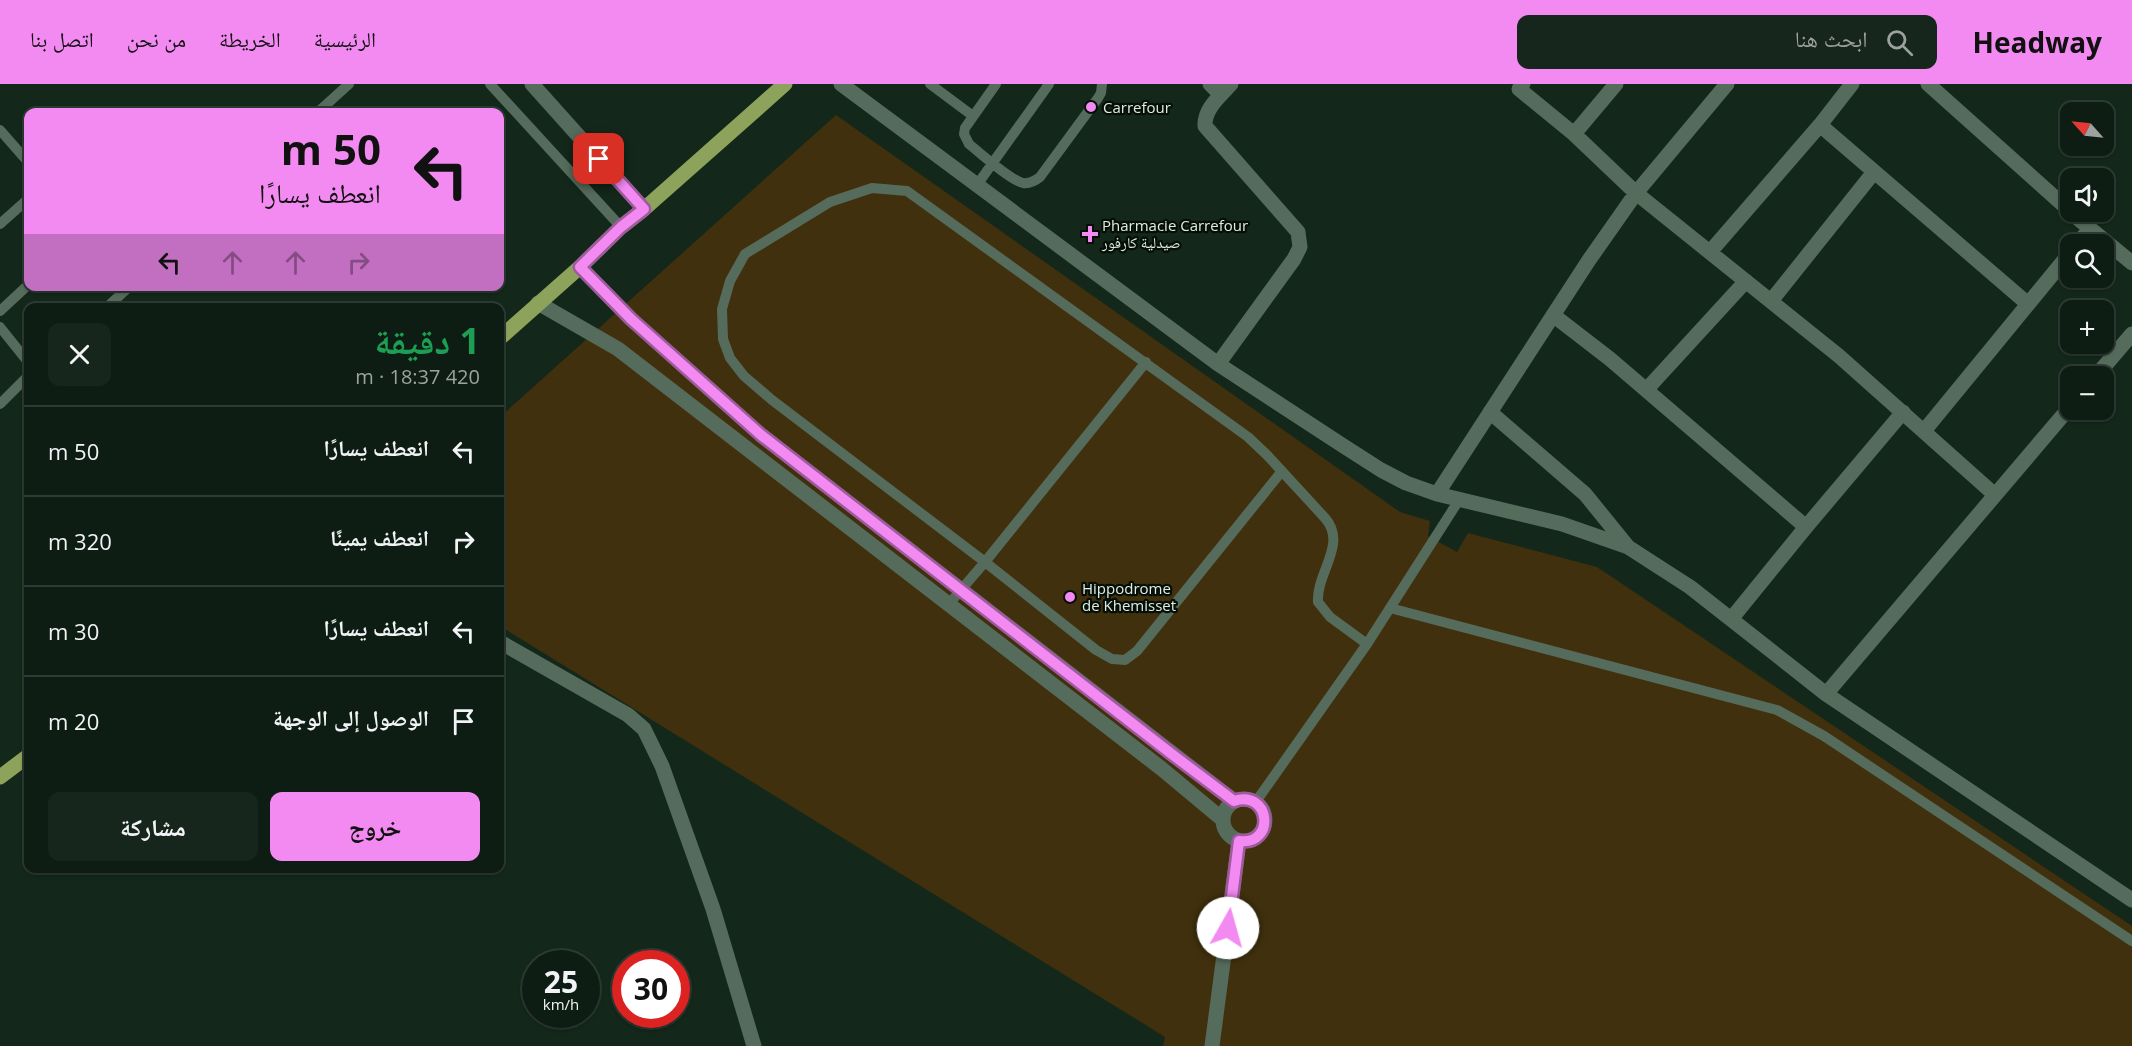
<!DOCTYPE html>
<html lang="ar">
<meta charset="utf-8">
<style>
:root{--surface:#0e1d14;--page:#17261d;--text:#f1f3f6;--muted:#9ba2a0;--line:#2e3b34;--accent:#f38af2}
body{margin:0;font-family:"Open Sans","Noto Naskh Arabic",sans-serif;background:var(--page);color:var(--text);direction:rtl;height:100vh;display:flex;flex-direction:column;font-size:22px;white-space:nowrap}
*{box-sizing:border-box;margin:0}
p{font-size:20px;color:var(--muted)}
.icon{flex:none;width:33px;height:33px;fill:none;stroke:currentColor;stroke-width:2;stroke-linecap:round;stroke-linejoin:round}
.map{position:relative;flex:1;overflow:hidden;direction:ltr}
.side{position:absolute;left:24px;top:219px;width:480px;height:570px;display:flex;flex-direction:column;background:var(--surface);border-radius:12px;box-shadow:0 2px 4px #0004,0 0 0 2px var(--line);direction:rtl}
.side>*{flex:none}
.banner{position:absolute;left:24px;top:24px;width:480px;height:183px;border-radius:12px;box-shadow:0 2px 4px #0004,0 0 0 2px var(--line);direction:rtl;background:#f38af2;color:#111;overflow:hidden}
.needle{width:39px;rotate:297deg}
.buttons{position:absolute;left:2060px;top:18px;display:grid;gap:12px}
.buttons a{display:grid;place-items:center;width:54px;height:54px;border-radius:12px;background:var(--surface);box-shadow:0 2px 4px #0004,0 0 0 2px var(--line);font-size:30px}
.speed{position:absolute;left:522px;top:866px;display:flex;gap:12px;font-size:30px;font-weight:700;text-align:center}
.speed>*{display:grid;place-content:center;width:78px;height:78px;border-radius:50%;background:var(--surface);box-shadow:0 2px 4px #0004,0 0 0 2px var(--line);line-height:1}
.speed small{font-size:15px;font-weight:400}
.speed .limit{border:9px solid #d22;background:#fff;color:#111}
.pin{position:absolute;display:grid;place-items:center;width:51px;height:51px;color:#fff;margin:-26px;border-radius:12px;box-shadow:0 3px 9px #0006}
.me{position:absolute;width:66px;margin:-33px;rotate:7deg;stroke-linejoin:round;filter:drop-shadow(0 0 4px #0008)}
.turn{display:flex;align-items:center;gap:21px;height:126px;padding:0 24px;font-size:27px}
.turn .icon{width:78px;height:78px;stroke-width:2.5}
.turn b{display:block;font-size:42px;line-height:51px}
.lanes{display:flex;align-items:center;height:57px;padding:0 24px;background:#0003;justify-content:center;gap:30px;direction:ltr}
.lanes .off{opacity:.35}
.round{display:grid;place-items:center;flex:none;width:63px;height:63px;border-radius:12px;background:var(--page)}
.headline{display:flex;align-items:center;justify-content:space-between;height:102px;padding:0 24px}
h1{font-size:36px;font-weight:700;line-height:45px;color:#1e9e55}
.primary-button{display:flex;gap:12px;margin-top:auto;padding:12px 24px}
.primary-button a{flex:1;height:69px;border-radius:12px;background:var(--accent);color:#111;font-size:24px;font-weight:700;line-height:69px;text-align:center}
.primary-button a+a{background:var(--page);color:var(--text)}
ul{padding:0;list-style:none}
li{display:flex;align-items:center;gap:18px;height:90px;padding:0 24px;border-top:2px solid var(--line)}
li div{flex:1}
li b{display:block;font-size:22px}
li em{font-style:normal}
header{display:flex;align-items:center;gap:36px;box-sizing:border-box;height:84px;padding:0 30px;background:var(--accent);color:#111}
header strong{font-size:28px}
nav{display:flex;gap:33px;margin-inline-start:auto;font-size:21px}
.search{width:420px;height:54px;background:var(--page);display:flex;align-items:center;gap:15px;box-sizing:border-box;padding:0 21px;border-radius:12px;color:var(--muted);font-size:22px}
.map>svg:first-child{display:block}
.green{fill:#40300d}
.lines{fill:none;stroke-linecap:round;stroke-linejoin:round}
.service{stroke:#556b5b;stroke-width:10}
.minor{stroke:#556b5b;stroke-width:15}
.primary{stroke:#8da35b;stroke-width:15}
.route-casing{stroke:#9e5a9d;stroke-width:15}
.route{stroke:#f38af2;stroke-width:10}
.poi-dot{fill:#f38af2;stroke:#060e08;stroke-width:2}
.labels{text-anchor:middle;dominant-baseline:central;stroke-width:4.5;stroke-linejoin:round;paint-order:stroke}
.poi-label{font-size:15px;fill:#dfece2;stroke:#060e08;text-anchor:start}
</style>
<header>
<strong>Headway</strong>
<div class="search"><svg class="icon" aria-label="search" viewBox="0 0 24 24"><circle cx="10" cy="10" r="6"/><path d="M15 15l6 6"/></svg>ابحث هنا</div>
<nav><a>الرئيسية</a><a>الخريطة</a><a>من نحن</a><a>اتصل بنا</a></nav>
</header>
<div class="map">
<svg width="2132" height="962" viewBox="0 0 2132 962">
<rect width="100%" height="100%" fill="#13271a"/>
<!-- green -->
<path class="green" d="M836 31 1400 428 1430 437 1428 452 1457 468 1468 449 1597 483 2132 842V962H1163L1165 953 500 542V333Z"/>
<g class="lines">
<!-- service -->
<path class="service" d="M490 0 621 143
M930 0 973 32
M996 0 965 44 964 50 969 60C980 69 1010 96 1023 99 1030 100 1035 97 1040 93L1098 14 1101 9 1102 0
M318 28 349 0
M0 46 28 78
M977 101 1049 0
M0 140 28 115
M106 224 130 202
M0 227 28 201
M0 243 28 278
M0 320 28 292
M1282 387 1137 567 1125 576 1112 575 1096 566 985 478 772 316 744 292 730 274 723 255 722 225 730 197 745 170 830 118 872 104 907 107 1248 353 1267 371 1325 434C1348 460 1316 489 1318 518L1330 533 1367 560
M948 521 985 478 1146 278
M1390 524 1777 626 1824 652 2132 857
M1255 719 1367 560 1459 416"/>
<!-- minor -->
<path class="minor" d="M532 0 644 125
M841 0 1218 280 1342 361 1381 386 1406 399 1437 410 1562 440 1628 463 1690 503 1826 610 2132 816
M1210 0 1221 11
M1523 0 1519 5 1574 50 1636 109 1839 272 1995 411
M1928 0 2070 127
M1820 41 2028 220
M1574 50 1616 0
M2070 128 2132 179
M2077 160 2090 145
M1710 168 1820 41 1852 0
M580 183 631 235 761 351 1234 717
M1771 217 1874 88
M538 219 618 265 1162 685 1222 735
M1553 231 1610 275 1806 443
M1218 280 1294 175 1300 163 1298 148 1205 42C1204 25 1220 12 1231 0
M2096 292 2132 250
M1646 306 1746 197
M1490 328 1585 410 1628 463
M1924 347 2070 169
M1437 410 1589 176 1636 109 1727 0
M1732 534 1806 443 1903 328
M500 558 628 631 644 645 662 682 713 825 754 962
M1826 610 2070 323
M1223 736a21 21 0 1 1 42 0a21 21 0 1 1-42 0Z
M1212 962 1239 757"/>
<!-- primary -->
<path class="primary" d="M500 254 580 183 621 143 644 125 785 0
M0 693 28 672"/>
</g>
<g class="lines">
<defs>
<path id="route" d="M599 75 644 125 621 143 580 183 631 235 761 351 1173 671 1234 717C1271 705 1276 762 1239 757L1228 844"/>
</defs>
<!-- route casing -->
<use href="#route" class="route-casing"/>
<!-- route -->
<use href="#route" class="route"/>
</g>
<!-- markers -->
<g class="poi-dot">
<circle cx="1091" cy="23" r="6"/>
<path d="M1087 141h6v6h6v6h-6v6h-6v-6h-6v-6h6z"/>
<circle cx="1070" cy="513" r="6"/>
</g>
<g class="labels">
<!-- poi labels -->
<g class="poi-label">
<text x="1103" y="23">Carrefour</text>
<text x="1102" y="141">Pharmacie Carrefour<tspan x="1102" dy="17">صيدلية كارفور</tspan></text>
<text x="1082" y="504">Hippodrome<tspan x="1082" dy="17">de Khemisset</tspan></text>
</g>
</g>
</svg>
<div class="buttons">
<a><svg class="needle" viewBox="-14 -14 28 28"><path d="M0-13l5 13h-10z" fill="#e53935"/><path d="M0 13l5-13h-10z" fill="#9ba2a0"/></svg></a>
<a><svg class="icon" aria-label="sound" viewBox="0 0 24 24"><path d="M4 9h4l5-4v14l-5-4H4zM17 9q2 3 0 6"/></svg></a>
<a><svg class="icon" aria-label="search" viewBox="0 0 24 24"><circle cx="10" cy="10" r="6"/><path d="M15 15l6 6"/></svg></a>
<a>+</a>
<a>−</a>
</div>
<div class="speed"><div>25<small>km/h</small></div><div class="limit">30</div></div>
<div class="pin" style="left:599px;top:75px;background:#d93025"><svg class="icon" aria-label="arrive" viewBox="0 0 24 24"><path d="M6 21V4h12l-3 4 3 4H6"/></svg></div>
<svg class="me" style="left:1228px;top:844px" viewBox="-20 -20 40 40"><circle r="19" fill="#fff"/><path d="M0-13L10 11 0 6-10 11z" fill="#f38af2"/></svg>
<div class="banner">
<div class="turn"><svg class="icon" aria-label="left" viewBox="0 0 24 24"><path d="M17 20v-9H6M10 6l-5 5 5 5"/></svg><div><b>50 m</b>انعطف يسارًا</div></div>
<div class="lanes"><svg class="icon" aria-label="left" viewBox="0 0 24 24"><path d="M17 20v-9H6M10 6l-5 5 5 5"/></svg><svg class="icon off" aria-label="ahead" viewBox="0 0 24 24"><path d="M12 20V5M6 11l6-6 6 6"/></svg><svg class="icon off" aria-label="ahead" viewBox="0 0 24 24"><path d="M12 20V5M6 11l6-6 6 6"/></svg><svg class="icon off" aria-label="right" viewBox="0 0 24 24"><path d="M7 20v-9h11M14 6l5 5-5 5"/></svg></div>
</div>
<section class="side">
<div class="headline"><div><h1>1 دقيقة</h1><p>420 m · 18:37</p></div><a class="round"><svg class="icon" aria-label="close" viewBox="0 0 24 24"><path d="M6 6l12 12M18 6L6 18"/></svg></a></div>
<ul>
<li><svg class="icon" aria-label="left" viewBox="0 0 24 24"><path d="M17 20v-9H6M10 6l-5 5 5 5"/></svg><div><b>انعطف يسارًا</b></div><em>50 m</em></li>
<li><svg class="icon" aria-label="right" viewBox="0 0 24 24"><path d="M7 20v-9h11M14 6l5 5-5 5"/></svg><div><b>انعطف يمينًا</b></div><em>320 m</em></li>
<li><svg class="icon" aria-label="left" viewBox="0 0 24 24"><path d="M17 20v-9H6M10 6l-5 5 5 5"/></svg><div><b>انعطف يسارًا</b></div><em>30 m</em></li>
<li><svg class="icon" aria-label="arrive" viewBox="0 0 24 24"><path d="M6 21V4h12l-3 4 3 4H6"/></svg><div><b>الوصول إلى الوجهة</b></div><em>20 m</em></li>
</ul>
<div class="primary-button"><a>خروج</a><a>مشاركة</a></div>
</section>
</div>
